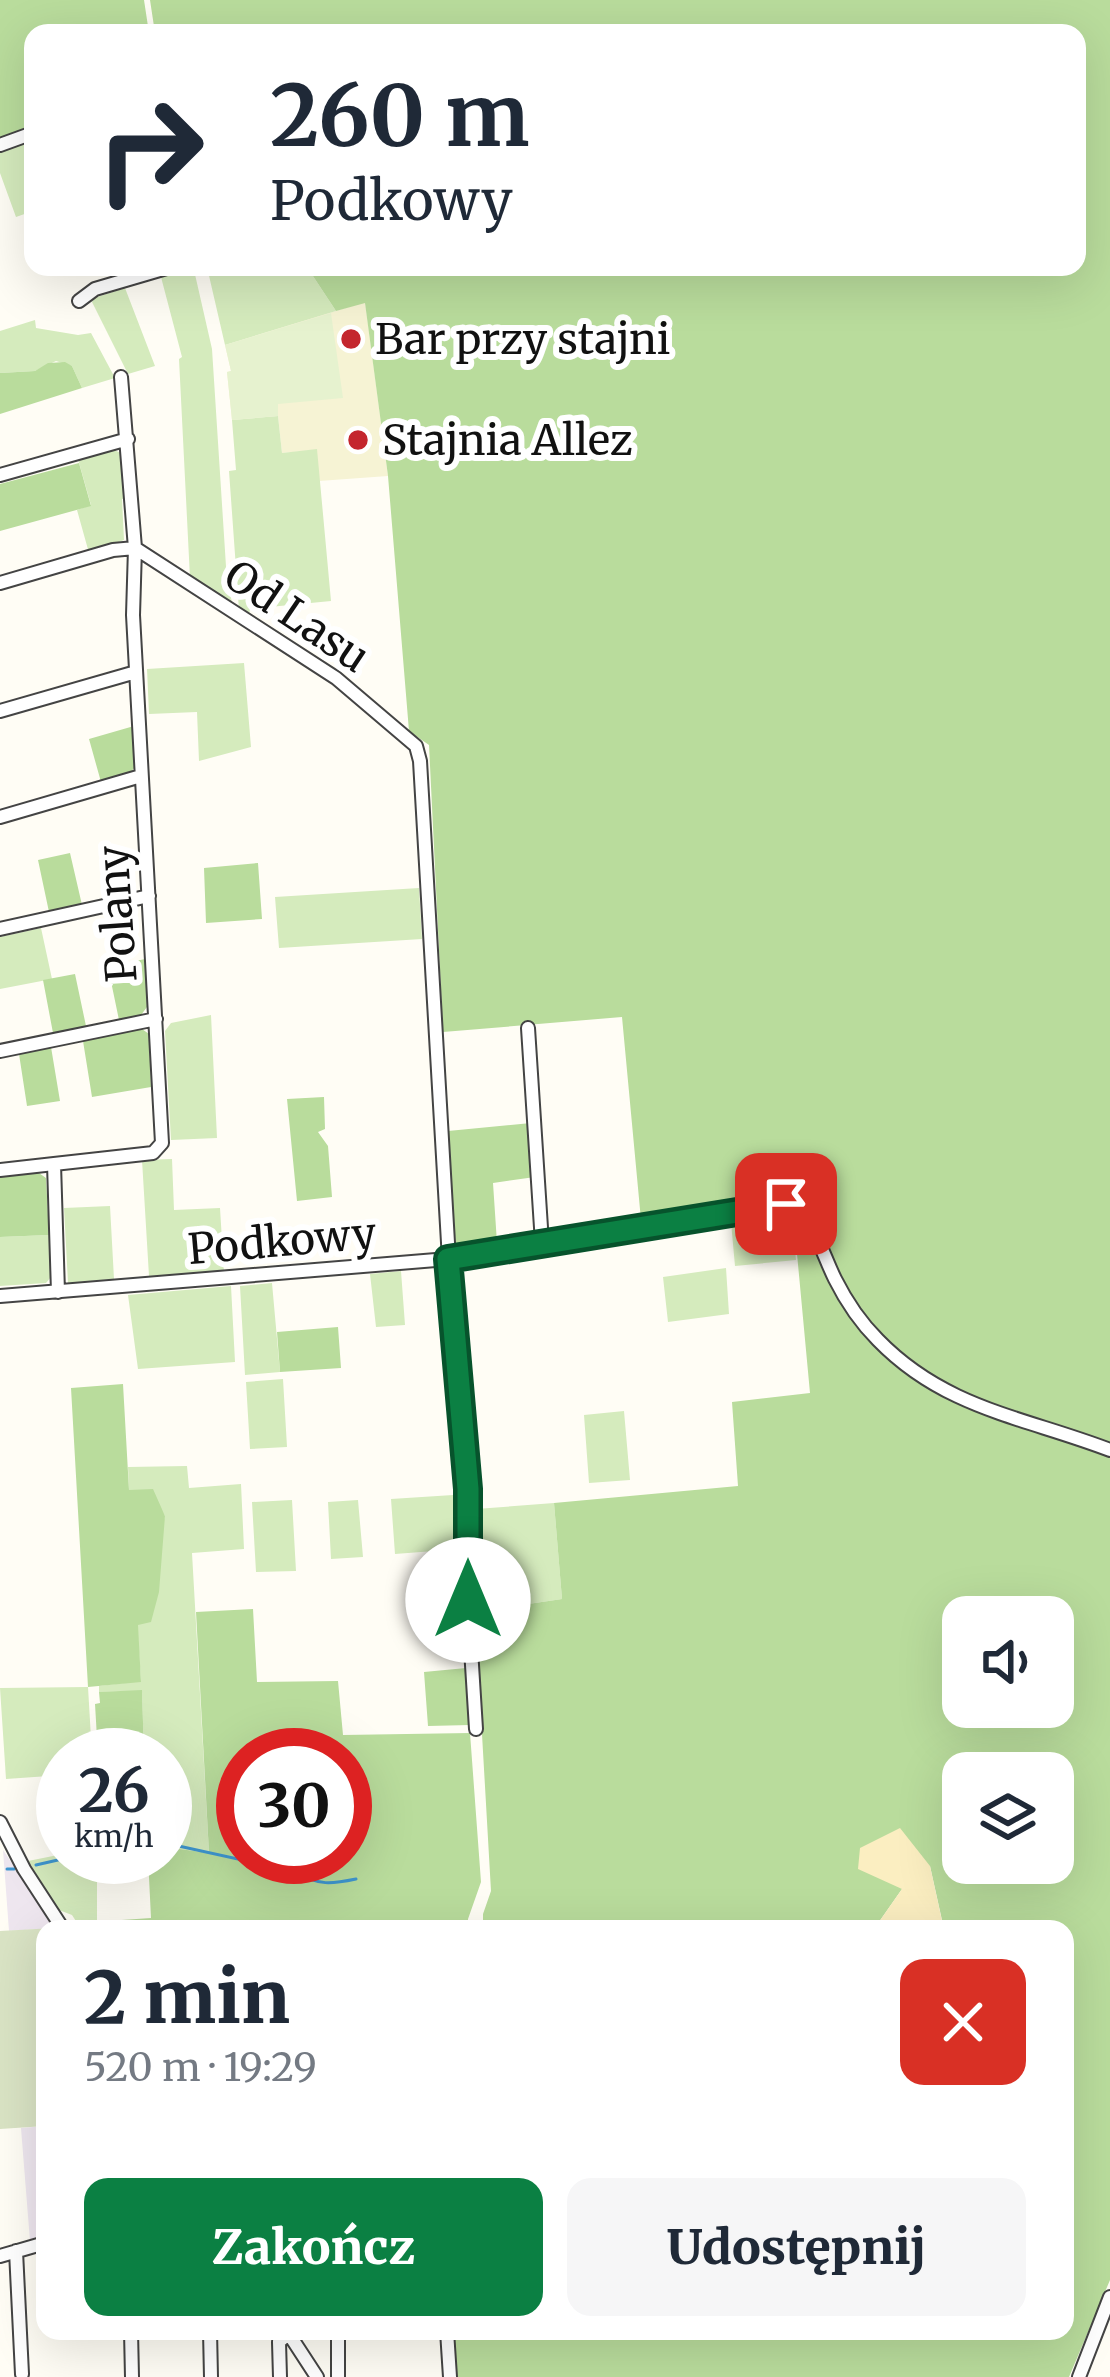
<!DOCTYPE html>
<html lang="pl">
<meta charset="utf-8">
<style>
:root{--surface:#fff;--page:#f6f6f7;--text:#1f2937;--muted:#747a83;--accent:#0b8043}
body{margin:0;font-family:Merriweather,serif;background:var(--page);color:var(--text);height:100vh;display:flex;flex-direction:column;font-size:45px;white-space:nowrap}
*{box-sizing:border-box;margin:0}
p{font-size:39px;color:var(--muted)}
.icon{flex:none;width:66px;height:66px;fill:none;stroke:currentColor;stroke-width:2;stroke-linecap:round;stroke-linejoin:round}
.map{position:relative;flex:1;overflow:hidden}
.panel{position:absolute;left:36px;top:1920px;width:1038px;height:420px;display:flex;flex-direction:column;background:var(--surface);border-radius:24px;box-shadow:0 12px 48px #0002}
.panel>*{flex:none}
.top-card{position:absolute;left:24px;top:24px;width:1062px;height:252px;border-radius:24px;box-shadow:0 12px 48px #0002;background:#fff;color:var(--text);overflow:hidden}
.buttons{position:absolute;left:942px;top:1596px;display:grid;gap:24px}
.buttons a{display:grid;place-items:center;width:132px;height:132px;border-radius:24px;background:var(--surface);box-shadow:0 12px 48px #0002;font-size:60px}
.speed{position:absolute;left:36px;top:1728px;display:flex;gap:24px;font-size:60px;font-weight:700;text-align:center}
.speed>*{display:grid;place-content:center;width:156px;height:156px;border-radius:50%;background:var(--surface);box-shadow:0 12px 48px #0002;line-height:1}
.speed small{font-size:30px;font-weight:400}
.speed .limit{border:18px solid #d22;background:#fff;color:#111}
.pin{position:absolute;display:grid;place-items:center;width:102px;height:102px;color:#fff;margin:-51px;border-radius:24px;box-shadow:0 6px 18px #0006}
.me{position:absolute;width:132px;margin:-66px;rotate:0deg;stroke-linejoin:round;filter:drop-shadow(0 0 9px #0008)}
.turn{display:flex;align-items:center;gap:42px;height:252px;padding:0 48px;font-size:54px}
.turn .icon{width:156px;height:156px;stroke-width:2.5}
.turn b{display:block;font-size:84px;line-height:102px}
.round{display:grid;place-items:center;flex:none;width:126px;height:126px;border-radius:24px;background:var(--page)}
.summary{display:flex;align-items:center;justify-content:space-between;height:204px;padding:0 48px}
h1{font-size:72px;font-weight:800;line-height:90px}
.cta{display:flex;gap:24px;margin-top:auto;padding:24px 48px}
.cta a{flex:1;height:138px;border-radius:24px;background:var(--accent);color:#fff;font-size:48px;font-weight:800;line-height:138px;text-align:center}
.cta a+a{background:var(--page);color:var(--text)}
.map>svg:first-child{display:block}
.industrial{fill:#eee6ef}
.farmland{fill:#f6f3d4}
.green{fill:#d5ebbd}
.forest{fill:#b9dc9c;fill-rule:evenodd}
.sand{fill:#fbeec1}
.cemetery{fill:#d9e3c4}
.pitch{fill:#e6f2cf}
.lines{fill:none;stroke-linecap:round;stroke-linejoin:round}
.stream{stroke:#3f96cf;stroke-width:3}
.minor-casing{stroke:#444;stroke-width:16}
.minor{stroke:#fff;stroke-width:12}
.route-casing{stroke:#07532c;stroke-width:30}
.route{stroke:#0b8043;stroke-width:21}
.poi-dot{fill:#c4262e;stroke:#fff;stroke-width:4.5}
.labels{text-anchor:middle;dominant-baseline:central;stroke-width:12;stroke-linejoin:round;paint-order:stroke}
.poi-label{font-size:42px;fill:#111;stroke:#fff;text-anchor:start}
.street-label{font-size:42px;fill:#111;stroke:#fff}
</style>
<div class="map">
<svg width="1110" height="2377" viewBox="0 0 1110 2377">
<rect width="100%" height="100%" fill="#fffdf5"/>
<!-- industrial -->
<path class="industrial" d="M3 1850 14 1866 54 1928 9 1931Z
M45 2126V2237L30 2241 21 2128Z"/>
<!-- farmland -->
<path class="farmland" d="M365 302 388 476 319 481 316 450 282 453 278 416 232 420 227 372 231 371 225 345Z"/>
<!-- green -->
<path class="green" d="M29 140 33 152V211L16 217 0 173V150Z
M207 267H307L336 311 225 345Z
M189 268 194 270 212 349 227 582 233 606 190 578 179 359 182 357 161 277Z
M125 288 155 366 128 374 92 302 94 298Z
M35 320 36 328 78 335 91 333 115 378 82 388 72 366 56 361 35 371 0 373V331Z
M278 416 282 453 317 449 331 601 250 609 249 615 239 610 229 471 236 470 232 420Z
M112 449 123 454 129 498 122 499 124 540 89 553 77 510 91 505 78 459Z
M244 663 251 747 199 761 197 712 149 714 147 669Z
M419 888 422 939 279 948 275 897Z
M41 928 52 979 0 989V937Z
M211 1015 217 1138 171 1140 165 1031 171 1023Z
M172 1159 174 1210 220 1208 224 1273 149 1276 142 1160Z
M110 1206 114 1279 68 1283 64 1208Z
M791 1213 796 1260 735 1266 731 1222Z
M49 1235 51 1277 46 1283 0 1286V1237Z
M726 1268 729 1314 668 1322 663 1277Z
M401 1271 405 1325 376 1327 370 1274Z
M272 1283 280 1372 245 1375 240 1286Z
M231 1286 235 1362 138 1369 128 1295Z
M283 1379 287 1447 250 1449 246 1382Z
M624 1411 630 1480 589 1483 584 1415Z
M187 1466 189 1488 241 1484 244 1549 192 1553 209 1853 165 1847V1755H144L142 1691 99 1692V1686L141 1681 137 1624 165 1516 159 1505 129 1491 128 1467Z
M453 1495 458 1499 460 1549 395 1554 391 1499Z
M292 1500 296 1571 256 1572 252 1502Z
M358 1500 363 1557 331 1559 328 1502Z
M554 1503 562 1599 475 1612 476 1509Z
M88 1687 92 1755H63V1775L6 1779 0 1688Z
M63 1854 97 1857V1929H81L72 1915 59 1910 28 1861Z"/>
<!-- forest -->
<path class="forest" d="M0 0H144L149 33H33V130L0 141Z
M150 0H1110V2280L1069 2377H455V2331H1065V1929H937L942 1920 930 1866 902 1889 874 1929H483V1914L491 1891 475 1612 562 1599 554 1503 738 1486 732 1402 810 1393 792 1200 641 1220 622 1017 443 1032 429 745 409 731 388 476 365 303 336 311 307 267H1077V33H155ZM963 1617H1053V1707H963ZM963 1773H1053V1863H963Z
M65 362 72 366 82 388 0 414V373L35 371 48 363Z
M79 463 91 506 0 531V484Z
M134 726 136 766 129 774 101 782 89 739Z
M70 853 82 905 49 912 38 860Z
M258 863 262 919 206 923 204 868Z
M145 959 147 1007 141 1015 119 1020 108 967Z
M75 974 86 1026 53 1033 43 980Z
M142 1029 149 1034 151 1087 92 1097 83 1041Z
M51 1047 60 1101 27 1106 19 1054Z
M324 1097 325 1129 318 1132 328 1146 332 1197 297 1201 287 1099Z
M531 1123 535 1177 493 1183 497 1243 456 1250 448 1131Z
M39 1173 46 1178 49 1235 0 1237V1177Z
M338 1327 341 1368 280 1372 277 1332Z
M123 1384 129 1490 153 1489 165 1516 159 1592 151 1622 138 1625 141 1682 88 1687 71 1388Z
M253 1609 257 1682 338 1681 343 1735 470 1733 481 1882 468 1919V1929H103L107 1921 151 1918 148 1857H165V1847L209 1853 196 1612ZM243 1755H345V1857H243Z
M466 1668 470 1725 428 1726 424 1672Z
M142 1690 144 1755H98L95 1704 100 1703 99 1692Z"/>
<!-- sand -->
<path class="sand" d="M900 1828 930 1866 942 1921 937 1929H874L902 1889 858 1869 860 1848Z"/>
<!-- cemetery -->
<path class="cemetery" d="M54 1928 45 1929V2126L0 2129V1931Z"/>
<!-- pitch -->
<path class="pitch" d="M331 313 343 398 278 404V416L232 420 227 372 231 371 225 345Z"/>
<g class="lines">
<!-- stream -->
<path class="stream" d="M165 1843 297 1872C318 1886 332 1884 356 1879
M36 1865 71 1857
M7 1869H14"/>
<defs>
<path id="minor" d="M0 145 33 133
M79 301 95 289 170 267
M0 475 128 439
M0 583 113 550 135 548 336 678 416 746 420 761 455 1363 468 1489V1601L476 1729
M0 711 136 672
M0 817 141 776
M0 929 149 896
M528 1028 542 1243
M0 1051 156 1019
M0 1170 54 1164
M58 1292 54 1164 153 1153 162 1143 133 615 135 548 121 377
M0 1296 448 1259 786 1204C815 1219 821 1251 835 1279 846 1301 861 1323 878 1340 945 1409 1024 1417 1110 1450
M0 1822 24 1869 63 1929
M16 2251 22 2374
M0 2256 45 2243
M131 2331 132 2377
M210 2331 211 2377
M287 2331 317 2377
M338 2331V2377
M447 2331 450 2377
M280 2377 279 2342 289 2333
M1079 2377 1110 2297"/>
</defs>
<!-- minor casing -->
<use href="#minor" class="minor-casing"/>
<!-- minor -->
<use href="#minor" class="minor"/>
</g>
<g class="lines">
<defs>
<path id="route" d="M468 1600V1489L448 1259 786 1204"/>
</defs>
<!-- route casing -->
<use href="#route" class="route-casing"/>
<!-- route -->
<use href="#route" class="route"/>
</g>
<!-- markers -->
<g class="poi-dot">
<circle cx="351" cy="339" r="12"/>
<circle cx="358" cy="440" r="12"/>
</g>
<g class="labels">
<!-- poi labels -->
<g class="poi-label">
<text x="375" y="339">Bar przy stajni</text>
<text x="382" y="440">Stajnia Allez</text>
</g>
<!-- street labels -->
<g class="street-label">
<text transform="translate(297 616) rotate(34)">Od Lasu</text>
<text transform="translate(117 914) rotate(-94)">Polany</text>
<text transform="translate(282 1241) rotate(-5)">Podkowy</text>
</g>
</g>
</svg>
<div class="buttons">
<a><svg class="icon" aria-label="sound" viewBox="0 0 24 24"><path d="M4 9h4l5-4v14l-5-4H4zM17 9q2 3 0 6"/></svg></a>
<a><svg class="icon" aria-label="layers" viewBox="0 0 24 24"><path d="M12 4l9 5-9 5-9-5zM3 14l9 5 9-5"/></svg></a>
</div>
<div class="speed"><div>26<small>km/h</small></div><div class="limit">30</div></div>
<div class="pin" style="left:786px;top:1204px;background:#d93025"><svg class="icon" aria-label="arrive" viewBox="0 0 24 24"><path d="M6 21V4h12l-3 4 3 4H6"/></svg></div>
<svg class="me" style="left:468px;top:1600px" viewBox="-20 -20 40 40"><circle r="19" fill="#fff"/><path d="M0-13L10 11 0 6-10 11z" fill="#0b8043"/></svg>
<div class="top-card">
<div class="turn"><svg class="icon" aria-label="right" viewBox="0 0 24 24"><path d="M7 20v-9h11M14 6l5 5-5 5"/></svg><div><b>260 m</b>Podkowy</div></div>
</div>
<section class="panel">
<div class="summary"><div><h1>2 min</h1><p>520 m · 19:29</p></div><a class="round" style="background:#d93025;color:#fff"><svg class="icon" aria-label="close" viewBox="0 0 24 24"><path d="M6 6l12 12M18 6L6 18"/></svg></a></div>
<div class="cta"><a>Zakończ</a><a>Udostępnij</a></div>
</section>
</div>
